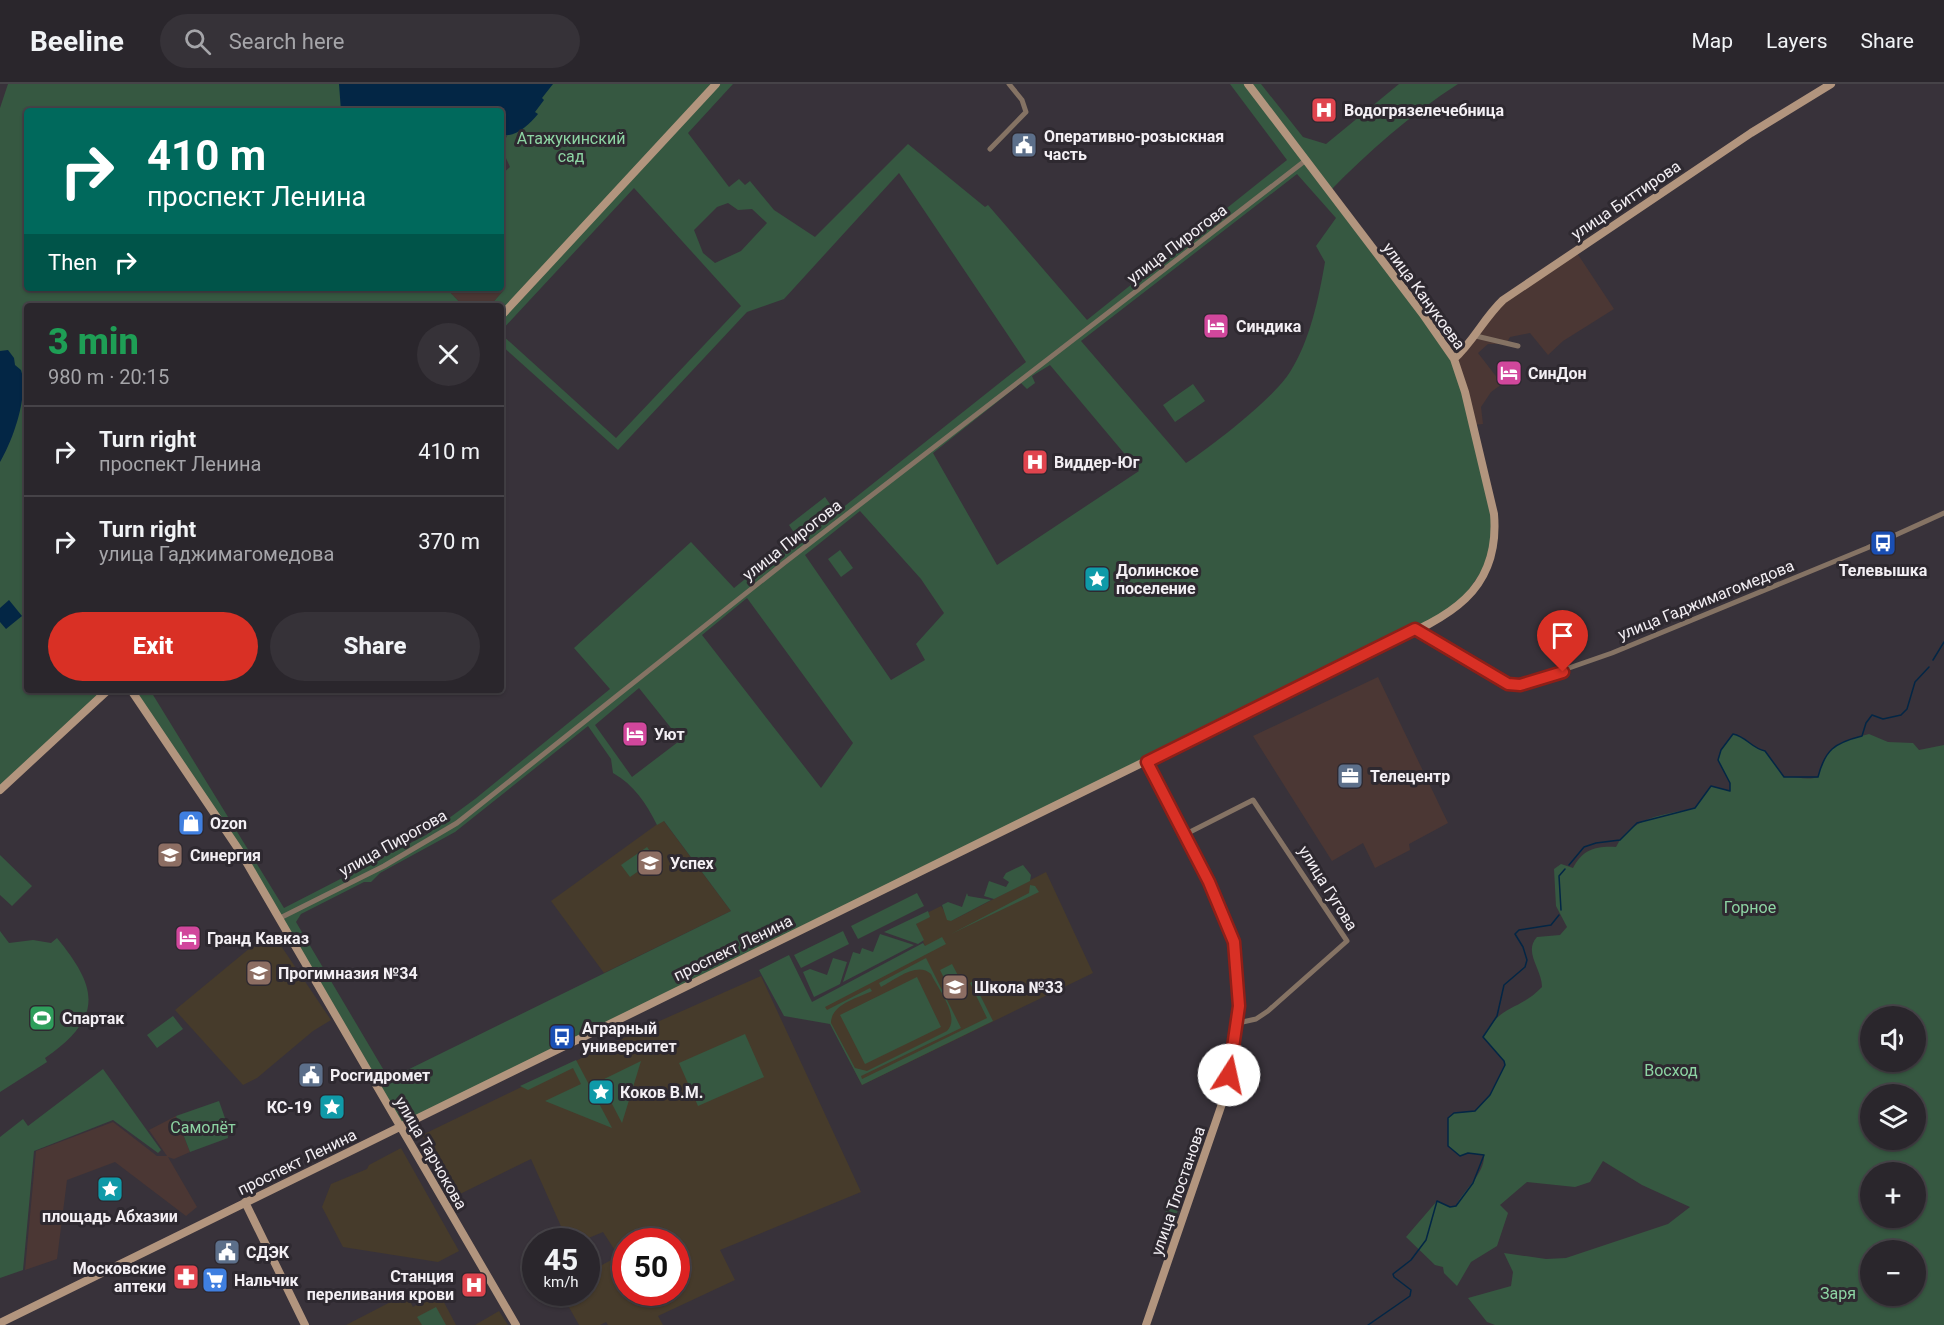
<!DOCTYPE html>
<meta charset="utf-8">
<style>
:root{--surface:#2a262c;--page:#363238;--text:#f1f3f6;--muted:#a5a5a9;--line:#464348;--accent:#d93025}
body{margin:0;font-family:Roboto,sans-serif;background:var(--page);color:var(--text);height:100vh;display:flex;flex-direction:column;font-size:22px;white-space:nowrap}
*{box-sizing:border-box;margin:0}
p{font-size:20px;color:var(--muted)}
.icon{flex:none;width:33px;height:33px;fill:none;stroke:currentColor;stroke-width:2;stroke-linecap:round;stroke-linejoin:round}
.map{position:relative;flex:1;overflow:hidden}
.panel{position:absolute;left:24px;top:219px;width:480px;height:390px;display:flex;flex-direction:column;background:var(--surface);border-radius:6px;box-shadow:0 2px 4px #0004,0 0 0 2px var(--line)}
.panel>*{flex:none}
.guide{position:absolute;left:24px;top:24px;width:480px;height:183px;border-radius:6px;box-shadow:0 2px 4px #0004,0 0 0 2px var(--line);background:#00695c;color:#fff;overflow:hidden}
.controls{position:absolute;left:1860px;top:922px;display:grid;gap:12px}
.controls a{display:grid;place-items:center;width:66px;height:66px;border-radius:50%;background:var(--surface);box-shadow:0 2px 4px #0004,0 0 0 2px var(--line);font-size:30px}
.speed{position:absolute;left:522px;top:1144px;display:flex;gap:12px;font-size:30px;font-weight:700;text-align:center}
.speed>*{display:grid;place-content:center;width:78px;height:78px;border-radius:50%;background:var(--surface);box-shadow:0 2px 4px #0004,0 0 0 2px var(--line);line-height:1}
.speed small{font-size:15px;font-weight:400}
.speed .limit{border:9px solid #d22;background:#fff;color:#111}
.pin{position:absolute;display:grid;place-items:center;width:51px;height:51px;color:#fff;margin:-62px -26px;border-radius:50% 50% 50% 0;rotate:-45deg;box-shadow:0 0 6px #0007}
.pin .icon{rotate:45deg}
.me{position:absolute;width:66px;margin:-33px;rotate:10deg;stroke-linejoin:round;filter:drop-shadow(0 0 4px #0008)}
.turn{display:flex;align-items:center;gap:21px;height:126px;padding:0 24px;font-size:27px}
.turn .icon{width:78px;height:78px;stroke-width:2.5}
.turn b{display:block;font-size:42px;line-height:51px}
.then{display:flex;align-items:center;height:57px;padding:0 24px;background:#0003;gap:12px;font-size:22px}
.round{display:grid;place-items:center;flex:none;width:63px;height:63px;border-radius:32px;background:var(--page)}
.head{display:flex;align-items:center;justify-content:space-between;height:102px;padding:0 24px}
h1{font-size:36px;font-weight:800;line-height:45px;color:#1e9e55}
.action{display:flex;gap:12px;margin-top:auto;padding:12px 24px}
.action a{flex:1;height:69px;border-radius:36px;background:var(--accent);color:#fff;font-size:24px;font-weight:800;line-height:69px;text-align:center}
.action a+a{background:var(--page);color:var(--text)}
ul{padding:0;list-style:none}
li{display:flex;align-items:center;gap:18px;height:90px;padding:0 24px;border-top:2px solid var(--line)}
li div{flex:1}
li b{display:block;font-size:22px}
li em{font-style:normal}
header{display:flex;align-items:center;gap:36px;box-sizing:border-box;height:84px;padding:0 30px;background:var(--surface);border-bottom:2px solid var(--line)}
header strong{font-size:28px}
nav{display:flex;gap:33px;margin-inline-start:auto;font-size:21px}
.search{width:420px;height:54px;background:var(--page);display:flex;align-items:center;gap:15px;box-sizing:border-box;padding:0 21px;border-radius:33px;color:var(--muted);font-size:22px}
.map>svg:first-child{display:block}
.commercial{fill:#4b3734}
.education{fill:#463b2b;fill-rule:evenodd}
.green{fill:#365841;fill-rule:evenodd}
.water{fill:#032645}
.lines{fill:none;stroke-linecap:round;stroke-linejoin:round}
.stream{stroke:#032645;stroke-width:1.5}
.street{stroke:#857364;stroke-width:5}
.secondary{stroke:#b2957e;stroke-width:8}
.route-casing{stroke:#8d1f18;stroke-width:15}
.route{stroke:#d93025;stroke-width:10}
.labels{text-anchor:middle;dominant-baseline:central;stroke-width:6;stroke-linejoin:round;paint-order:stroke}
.poi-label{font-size:16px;font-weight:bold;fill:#f3eff4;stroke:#2e2930;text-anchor:start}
.park-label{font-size:16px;fill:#8dd4a3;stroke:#2e2930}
.street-label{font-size:16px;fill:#f3eff4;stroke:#2e2930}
</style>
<header>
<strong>Beeline</strong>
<div class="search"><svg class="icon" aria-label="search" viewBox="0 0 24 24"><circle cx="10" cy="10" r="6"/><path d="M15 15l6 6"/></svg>Search here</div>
<nav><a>Map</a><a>Layers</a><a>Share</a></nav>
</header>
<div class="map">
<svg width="1944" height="1241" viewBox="0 0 1944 1241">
<rect width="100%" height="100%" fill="#38323a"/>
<!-- commercial -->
<path class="commercial" d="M1575 166 1614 225 1563 257 1548 271 1530 249 1510 253 1506 260H1488L1478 269 1502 300 1491 308 1481 323 1483 340 1473 341 1454 275 1492 227Z
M446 204H499L503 207 490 222H463Z
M1378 593 1448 739 1409 760 1410 766 1375 784 1363 759 1332 777 1253 652Z
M176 1032 190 1068 174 1075 168 1073 197 1123 186 1132 115 1078 67 1096 57 1175 25 1186 36 1067 113 1038 157 1072H167L149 1046Z"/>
<!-- education -->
<path class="education" d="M663 736 731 827 604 889 551 817Z
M1046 788 1093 889 862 1001 818 916 925 862 916 840 929 828 941 822 951 837Z
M267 850 270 853 273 850 331 936 313 947 257 994 243 1001 175 926Z
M761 892 861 1108 720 1166 735 1196 658 1232 663 1241H608L606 1238 600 1241H579L561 1209H586L587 1189 615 1174 616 1168 603 1148 579 1158H568L531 1075 456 1112 422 1051 646 943ZM626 1158H676V1209H626Z
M401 1064 459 1167 438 1178 343 1163 322 1123 331 1100 367 1085 369 1081Z
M438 1207 456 1241H346L406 1210 413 1223Z
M499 1227 508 1241H475Z"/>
<!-- green -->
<path class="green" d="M8 0H733L688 49 729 103 739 95 745 101 750 97 774 126 815 153 908 60 985 123 988 121 1087 236 1287 76 1230 0H1261L1303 53 1326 60 1399 0H1458C1410 31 1369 67 1329 108L1454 275 1494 430 1493 471 1456 524 400 1042 280 834 131 606H150L284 824 426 751 475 715 610 605 574 564 691 458 734 504 797 453 789 441 825 413 836 429 1026 278 899 89 784 215 747 228 618 366 501 261V250L616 354 741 222 634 104 501 247V222H490L503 207 499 204 501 91 510 83 501 63 507 52H501V27H27V204H446L463 222H408L404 218 400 222H27V606H108L0 706V24ZM1297 90 1336 134 1316 162 1325 178C1319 213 1310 257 1290 288 1274 314 1212 362 1186 379L1081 257ZM728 119 738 126 752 125 767 139 741 167 715 179 703 169 694 146 717 123ZM1050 281 1139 387 997 481 933 369 1021 299 1027 305 1035 299 1032 292ZM860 427 921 495 944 529 916 560 925 576 891 596 805 471ZM747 514 853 659 821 704 702 551ZM639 604 683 659 678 658 632 693 595 641ZM588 642 611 675 613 689C634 701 646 719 657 741L664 737 731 827 389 995 296 838 301 830 364 798H371L380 789 455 748Z
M1193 300 1205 317 1175 338 1163 321Z
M840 466 853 484 841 493 828 475Z
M1733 650C1747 653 1751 664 1765 667L1784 693C1796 692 1806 697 1818 693 1827 661 1838 658 1869 650L1888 658 1913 659 1919 666 1944 661V1241H1495L1487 1238 1468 1214 1511 1202 1513 1188 1504 1169 1546 1175 1566 1174 1668 1140 1690 1123 1642 1101 1603 1077 1590 1098 1575 1103 1527 1098 1500 1121 1508 1129 1497 1162 1471 1178 1457 1202 1444 1189 1443 1183 1435 1181 1406 1153 1437 1117 1450 1123 1456 1122C1464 1105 1485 1090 1484 1071L1468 1069 1460 1072 1448 1062V1034L1454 1029 1475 1027 1490 1011 1505 981 1504 977 1483 953C1501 919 1518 928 1542 903 1542 885 1523 868 1537 853L1560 851 1567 843 1556 822 1554 785 1561 780 1573 784C1583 765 1596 762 1616 763 1632 732 1665 731 1695 724L1711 702 1730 707V699L1718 676 1721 666ZM1870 933H1916V978H1870ZM1870 1011H1916V1056H1870ZM1870 1089H1916V1134H1870ZM1870 1167H1916V1212H1870Z
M647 763 656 775 630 793 621 781Z
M0 771 32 802 12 822 0 811Z
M1023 781 1031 791 1030 797 994 815 984 812 989 797 1006 803 1009 798 1003 794 1006 789Z
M1030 801 1035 802 1039 808 951 850 1029 809Z
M917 809 924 822 858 855 851 842Z
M967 809 968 812 991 816 951 837 947 836 942 821 948 818 962 823Z
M928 827 930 833 916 840 924 856 918 860 884 848Z
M0 847 9 859 33 856 51 859 57 854C98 904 104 933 45 974L47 978 0 1008Z
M843 847 849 860 801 884 794 871Z
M880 850 914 861 843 898 853 868 860 870 862 864 873 868Z
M942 853 946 860 825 923 827 926 870 904 872 907C858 914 831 920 831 939L855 984 867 987 947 947C961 933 938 905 931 890 917 877 895 896 881 903L879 899 926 874 961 944 861 992 862 995 987 934 970 899 973 897 993 937 862 1001 830 940 784 932 759 886 789 871 812 918 923 859 925 862Z
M833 874 847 878 840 900 814 913 803 888 810 885 827 891Z
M952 880 963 901 951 908 940 886Z
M917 893 941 943 865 980 840 931Z
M173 932 183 945 157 964 147 951Z
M745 950 764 993 698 1022 679 979Z
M576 976 612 1044 545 1017 581 1000 573 984 528 1006 520 1002Z
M641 977 622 1039 600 997Z
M103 985 161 1066 158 1069 113 1036 34 1067 23 1186 0 1194V1053L23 1035 28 1042Z
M219 1017 226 1037 228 1054 190 1068 176 1032Z
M1187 1070 1195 1075 1184 1109 1173 1105Z
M1172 1109 1183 1113 1170 1147 1161 1142Z
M436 1223 446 1241H422L417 1233Z"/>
<!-- water -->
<path class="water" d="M339 0H553L542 14 544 16 535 28 538 30C528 42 517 52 501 52V27H341Z
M8 266 14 274 15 281 21 286C29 311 13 356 0 378V267Z
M9 516 22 532 6 545 0 538V524Z"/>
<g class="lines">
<!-- stream -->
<path class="stream" d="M1933 576 1944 558
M1569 781 1584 763 1596 759 1620 756 1637 739 1695 724 1711 702 1730 707V699L1718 676 1721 666 1733 650C1747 653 1751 664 1765 667L1784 693H1818C1825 666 1834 659 1862 652L1866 639 1872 631 1883 635 1901 631 1907 625 1915 598 1929 583
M1561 826 1559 792 1565 785
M1368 1241 1410 1212 1411 1206 1394 1193 1393 1190 1411 1176 1426 1156 1437 1117 1450 1123 1456 1122 1473 1099 1484 1071 1468 1069 1460 1072 1448 1062V1034L1454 1029 1475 1027 1490 1011 1505 981 1504 977 1483 953 1497 932 1504 901 1525 883 1527 876 1523 863 1515 850 1519 846 1551 841 1559 831"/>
<!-- street -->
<path class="street" d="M990 65 1026 28 1022 16 1009 0
M1476 252 1518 262
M1416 546 1508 600 1520 601 1612 569 1867 464 1944 429
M1184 751 1253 716 1347 857 1268 927 1256 935 1238 939
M280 834 384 782 457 739 784 479 1306 76"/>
<!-- secondary -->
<path class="secondary" d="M501 232 716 0
M1454 275C1473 258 1484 234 1503 216L1751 49 1831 0
M131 606 241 769 516 1241
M0 706 108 606
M245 1118 305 1241
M0 1239 1350 577C1421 541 1502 526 1494 430L1465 308 1454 275 1422 229 1248 0
M1146 1241 1225 1011 1238 939 1240 901 1234 858 1223 830 1147 678"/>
</g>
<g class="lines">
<defs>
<path id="route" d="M1229 991 1239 922 1234 858 1209 798 1147 678 1415 545 1508 600 1520 601 1563 588"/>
</defs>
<!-- route casing -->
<use href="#route" class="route-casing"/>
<!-- route -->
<use href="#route" class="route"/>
</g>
<!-- icons -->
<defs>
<symbol id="hospital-square" viewBox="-11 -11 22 22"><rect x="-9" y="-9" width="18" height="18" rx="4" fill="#e0444e" stroke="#2e2930"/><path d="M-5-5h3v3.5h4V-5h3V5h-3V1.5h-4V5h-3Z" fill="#fff"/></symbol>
<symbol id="civic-square" viewBox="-11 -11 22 22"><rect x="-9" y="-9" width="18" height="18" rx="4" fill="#5c6f8a" stroke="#2e2930"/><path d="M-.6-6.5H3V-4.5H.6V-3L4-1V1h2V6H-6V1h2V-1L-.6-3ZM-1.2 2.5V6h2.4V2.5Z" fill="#fff"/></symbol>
<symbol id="hotel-square" viewBox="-11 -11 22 22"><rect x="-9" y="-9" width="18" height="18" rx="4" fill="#d1479c" stroke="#2e2930"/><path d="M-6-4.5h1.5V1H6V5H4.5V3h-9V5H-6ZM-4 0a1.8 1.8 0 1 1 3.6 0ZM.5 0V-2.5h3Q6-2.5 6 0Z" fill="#fff"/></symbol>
<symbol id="bus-square" viewBox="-11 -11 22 22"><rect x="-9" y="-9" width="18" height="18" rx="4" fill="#1a4fb4" stroke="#2e2930"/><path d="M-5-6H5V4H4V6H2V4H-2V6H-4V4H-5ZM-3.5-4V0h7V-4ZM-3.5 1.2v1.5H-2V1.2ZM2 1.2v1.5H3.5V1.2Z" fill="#fff"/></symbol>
<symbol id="sight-square" viewBox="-11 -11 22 22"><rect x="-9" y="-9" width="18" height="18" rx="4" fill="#0f9aa8" stroke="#2e2930"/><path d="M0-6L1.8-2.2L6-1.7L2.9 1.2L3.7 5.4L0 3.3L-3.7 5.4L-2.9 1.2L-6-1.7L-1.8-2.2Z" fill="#fff"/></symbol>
<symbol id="office-square" viewBox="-11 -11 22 22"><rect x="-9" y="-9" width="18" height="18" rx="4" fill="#5c6f8a" stroke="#2e2930"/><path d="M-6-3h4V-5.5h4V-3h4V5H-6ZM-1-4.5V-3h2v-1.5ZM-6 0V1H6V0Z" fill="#fff"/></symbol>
<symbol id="shop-square" viewBox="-11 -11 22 22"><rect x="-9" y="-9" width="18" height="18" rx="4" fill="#3f7fe0" stroke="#2e2930"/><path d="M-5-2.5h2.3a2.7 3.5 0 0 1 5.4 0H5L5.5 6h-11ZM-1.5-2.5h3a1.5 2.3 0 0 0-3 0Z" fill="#fff"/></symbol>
<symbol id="university-square" viewBox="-11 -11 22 22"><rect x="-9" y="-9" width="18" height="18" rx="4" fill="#8d6e63" stroke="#2e2930"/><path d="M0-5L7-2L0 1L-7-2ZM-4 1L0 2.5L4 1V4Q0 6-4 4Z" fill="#fff"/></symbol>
<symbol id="school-square" viewBox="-11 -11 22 22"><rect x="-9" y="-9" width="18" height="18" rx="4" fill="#8d6e63" stroke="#2e2930"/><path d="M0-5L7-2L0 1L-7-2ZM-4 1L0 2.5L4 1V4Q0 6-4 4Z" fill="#fff"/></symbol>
<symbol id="stadium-square" viewBox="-11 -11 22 22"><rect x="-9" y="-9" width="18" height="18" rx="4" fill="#2e9e5b" stroke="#2e2930"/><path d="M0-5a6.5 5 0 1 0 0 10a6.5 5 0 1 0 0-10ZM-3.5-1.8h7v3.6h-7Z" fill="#fff"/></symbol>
<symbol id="pharmacy-square" viewBox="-11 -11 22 22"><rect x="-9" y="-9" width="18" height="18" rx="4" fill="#e0444e" stroke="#2e2930"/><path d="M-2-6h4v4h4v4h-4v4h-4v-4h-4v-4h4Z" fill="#fff"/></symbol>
<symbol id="supermarket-square" viewBox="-11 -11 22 22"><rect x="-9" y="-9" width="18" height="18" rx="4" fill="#3f7fe0" stroke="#2e2930"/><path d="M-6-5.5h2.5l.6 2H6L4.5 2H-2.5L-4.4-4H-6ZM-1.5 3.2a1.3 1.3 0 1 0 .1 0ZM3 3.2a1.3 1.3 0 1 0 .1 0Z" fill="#fff"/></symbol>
</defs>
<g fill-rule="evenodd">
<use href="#hospital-square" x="1309" y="11" width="30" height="30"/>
<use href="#civic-square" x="1009" y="46" width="30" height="30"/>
<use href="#hotel-square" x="1201" y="227" width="30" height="30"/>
<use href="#hotel-square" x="1494" y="274" width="30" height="30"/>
<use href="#hospital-square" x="1020" y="363" width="30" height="30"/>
<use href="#bus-square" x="1868" y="444" width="30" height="30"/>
<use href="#sight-square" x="1082" y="480" width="30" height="30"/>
<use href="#hotel-square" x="620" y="635" width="30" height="30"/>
<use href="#office-square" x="1335" y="677" width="30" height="30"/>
<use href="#shop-square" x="176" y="724" width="30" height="30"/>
<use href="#university-square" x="155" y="756" width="30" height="30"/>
<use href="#school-square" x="635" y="764" width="30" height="30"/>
<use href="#hotel-square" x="173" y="839" width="30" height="30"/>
<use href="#school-square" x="244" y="874" width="30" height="30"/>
<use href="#school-square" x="940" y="888" width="30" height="30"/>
<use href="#stadium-square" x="27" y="919" width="30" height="30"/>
<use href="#bus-square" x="547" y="938" width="30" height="30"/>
<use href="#civic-square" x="296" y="976" width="30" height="30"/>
<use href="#sight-square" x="586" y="993" width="30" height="30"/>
<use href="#sight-square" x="317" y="1008" width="30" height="30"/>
<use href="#sight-square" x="95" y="1090" width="30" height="30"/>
<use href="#civic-square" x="212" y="1153" width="30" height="30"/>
<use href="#pharmacy-square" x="171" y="1178" width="30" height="30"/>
<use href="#supermarket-square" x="200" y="1181" width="30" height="30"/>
<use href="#hospital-square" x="459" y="1186" width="30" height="30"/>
</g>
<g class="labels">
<!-- poi labels -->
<g class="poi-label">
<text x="1344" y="26">Водогрязелечебница</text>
<text x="1044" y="52">Оперативно-розыскная<tspan x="1044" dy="18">часть</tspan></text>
<text x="1236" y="242">Синдика</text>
<text x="1528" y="289">СинДон</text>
<text x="1054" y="378">Виддер-Юг</text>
<text x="1116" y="486">Долинское<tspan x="1116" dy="18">поселение</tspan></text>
<text x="1883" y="486" text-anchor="middle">Телевышка</text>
<text x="654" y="650">Уют</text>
<text x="1370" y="692">Телецентр</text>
<text x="210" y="739">Ozon</text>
<text x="190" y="771">Синергия</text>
<text x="670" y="779">Успех</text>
<text x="207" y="854">Гранд Кавказ</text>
<text x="278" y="889">Прогимназия №34</text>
<text x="974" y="903">Школа №33</text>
<text x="62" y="934">Спартак</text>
<text x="582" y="944">Аграрный<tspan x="582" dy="18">университет</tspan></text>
<text x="330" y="991">Росгидромет</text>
<text x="620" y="1008">Коков В.М.</text>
<text x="312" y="1023" text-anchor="end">КС-19</text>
<text x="110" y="1132" text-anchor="middle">площадь Абхазии</text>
<text x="246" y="1168">СДЭК</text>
<text x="166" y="1184" text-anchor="end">Московские<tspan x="166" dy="18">аптеки</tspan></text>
<text x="454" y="1192" text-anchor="end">Станция<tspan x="454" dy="18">переливания крови</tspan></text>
<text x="234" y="1196">Нальчик</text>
</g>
<!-- park labels -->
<g class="park-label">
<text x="571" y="54">Атажукинский<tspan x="571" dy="18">сад</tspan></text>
<text x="1750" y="823">Горное</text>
<text x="1671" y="986">Восход</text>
<text x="203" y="1043">Самолёт</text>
<text x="1838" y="1209">Заря</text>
</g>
<!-- street labels -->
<g class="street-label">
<text transform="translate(1626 116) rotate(-34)">улица Биттирова</text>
<text transform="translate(1177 160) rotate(-37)">улица Пирогова</text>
<text transform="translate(1424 212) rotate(54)">улица Канукоева</text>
<text transform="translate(792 456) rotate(-38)">улица Пирогова</text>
<text transform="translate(1706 516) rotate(-22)">улица Гаджимагомедова</text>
<text transform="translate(393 759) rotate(-29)">улица Пирогова</text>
<text transform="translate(1328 804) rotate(58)">улица Гугова</text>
<text transform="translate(733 864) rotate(-26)">проспект Ленина</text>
<text transform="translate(431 1069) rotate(60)">улица Тарчокова</text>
<text transform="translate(297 1078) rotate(-26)">проспект Ленина</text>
<text transform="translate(1178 1107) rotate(-71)">улица Тлостанова</text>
</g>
</g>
</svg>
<div class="controls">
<a><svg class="icon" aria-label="sound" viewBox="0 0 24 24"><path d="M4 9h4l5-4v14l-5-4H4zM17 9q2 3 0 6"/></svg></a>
<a><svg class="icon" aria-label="layers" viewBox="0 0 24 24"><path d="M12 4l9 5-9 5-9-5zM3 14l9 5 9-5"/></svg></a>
<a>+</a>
<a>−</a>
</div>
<div class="speed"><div>45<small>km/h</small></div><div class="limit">50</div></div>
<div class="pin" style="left:1563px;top:588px;background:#d93025"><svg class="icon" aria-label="arrive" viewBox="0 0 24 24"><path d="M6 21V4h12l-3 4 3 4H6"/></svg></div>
<svg class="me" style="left:1229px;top:991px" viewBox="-20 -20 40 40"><circle r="19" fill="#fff"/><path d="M0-13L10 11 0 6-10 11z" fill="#d93025"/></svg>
<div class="guide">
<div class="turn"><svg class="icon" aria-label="right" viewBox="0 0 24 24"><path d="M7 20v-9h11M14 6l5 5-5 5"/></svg><div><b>410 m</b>проспект Ленина</div></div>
<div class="then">Then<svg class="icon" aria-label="right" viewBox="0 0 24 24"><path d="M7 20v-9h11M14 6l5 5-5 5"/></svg></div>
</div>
<section class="panel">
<div class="head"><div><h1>3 min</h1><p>980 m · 20:15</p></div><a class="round"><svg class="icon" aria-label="close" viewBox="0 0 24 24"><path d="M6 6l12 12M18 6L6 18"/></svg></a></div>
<ul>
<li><svg class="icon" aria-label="right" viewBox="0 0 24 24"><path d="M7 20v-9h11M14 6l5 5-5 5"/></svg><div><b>Turn right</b><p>проспект Ленина</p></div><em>410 m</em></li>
<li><svg class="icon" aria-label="right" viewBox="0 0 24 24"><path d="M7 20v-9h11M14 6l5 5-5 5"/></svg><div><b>Turn right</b><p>улица Гаджимагомедова</p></div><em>370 m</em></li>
</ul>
<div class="action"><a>Exit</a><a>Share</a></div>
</section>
</div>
